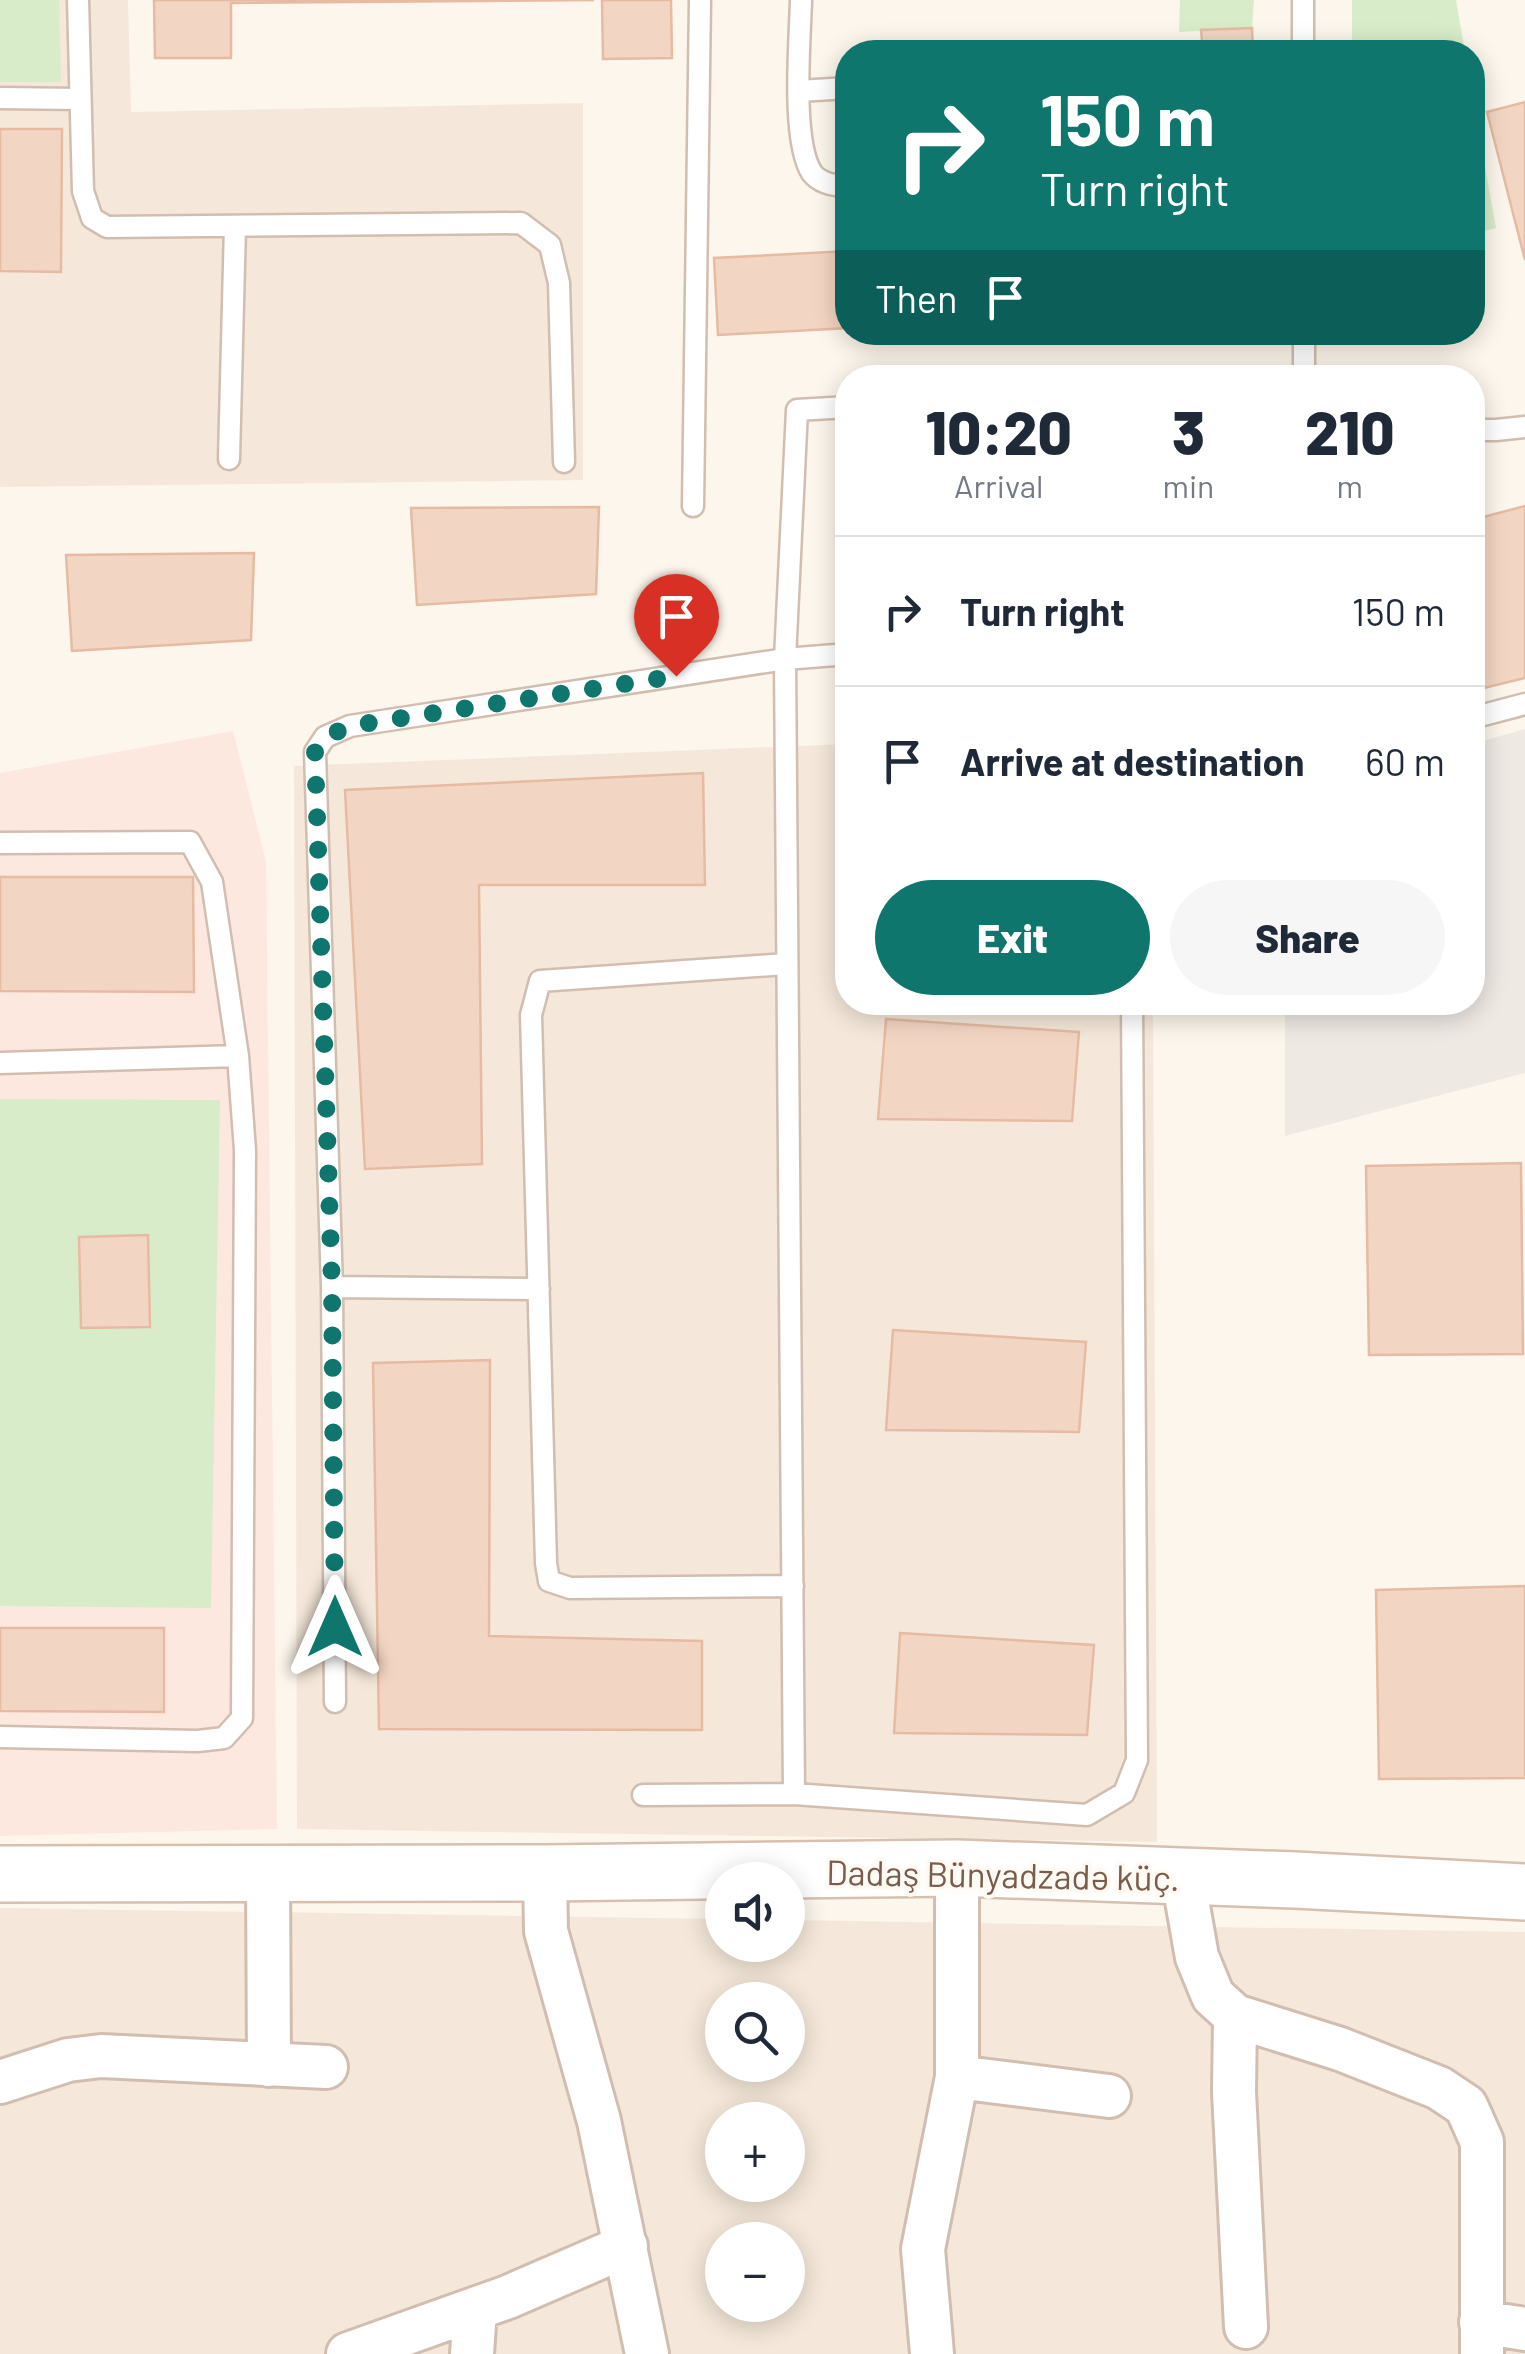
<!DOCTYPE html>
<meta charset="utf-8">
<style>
:root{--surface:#fff;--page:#f6f6f7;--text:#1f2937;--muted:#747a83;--line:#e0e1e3;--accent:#0f766e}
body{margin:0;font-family:Barlow,sans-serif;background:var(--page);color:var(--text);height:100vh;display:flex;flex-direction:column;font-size:38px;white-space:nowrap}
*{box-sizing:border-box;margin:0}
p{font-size:32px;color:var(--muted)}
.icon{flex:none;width:55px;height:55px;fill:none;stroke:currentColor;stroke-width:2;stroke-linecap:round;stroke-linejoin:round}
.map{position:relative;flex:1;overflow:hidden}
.panel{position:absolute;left:835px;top:365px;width:650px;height:650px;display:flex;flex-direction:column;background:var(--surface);border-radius:40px;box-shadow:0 5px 25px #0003}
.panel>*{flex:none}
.guide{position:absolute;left:835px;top:40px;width:650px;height:305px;border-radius:40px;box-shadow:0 5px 25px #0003;background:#0f766e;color:#fff;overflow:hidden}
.controls{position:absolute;left:705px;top:1862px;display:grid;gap:20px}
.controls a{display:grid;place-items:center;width:100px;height:100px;border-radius:50%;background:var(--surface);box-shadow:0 5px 25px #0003;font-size:50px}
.pin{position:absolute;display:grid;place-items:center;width:85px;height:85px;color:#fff;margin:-102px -42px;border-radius:50% 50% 50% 0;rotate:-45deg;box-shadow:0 0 10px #0007}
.pin .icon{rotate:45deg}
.me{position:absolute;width:110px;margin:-55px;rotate:0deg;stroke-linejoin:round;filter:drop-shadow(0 0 8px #0008)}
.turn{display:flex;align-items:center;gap:35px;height:210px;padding:0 40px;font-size:45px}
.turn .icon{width:130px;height:130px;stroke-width:2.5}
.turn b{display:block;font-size:70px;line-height:85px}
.then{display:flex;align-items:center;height:95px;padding:0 40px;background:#0003;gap:20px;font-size:38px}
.eta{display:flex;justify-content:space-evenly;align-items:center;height:170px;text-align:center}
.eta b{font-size:60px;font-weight:800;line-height:70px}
.action{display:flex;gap:20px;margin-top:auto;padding:20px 40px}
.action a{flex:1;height:115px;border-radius:60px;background:var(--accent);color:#fff;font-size:40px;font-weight:800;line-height:115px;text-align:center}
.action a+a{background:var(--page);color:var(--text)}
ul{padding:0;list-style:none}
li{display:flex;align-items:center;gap:30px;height:150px;padding:0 40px;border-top:2px solid var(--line)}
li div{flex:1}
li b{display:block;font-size:38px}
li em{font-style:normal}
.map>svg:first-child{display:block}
.residential{fill:#f5e8da;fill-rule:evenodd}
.commercial{fill:#fde8e0}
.industrial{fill:#efe9e4}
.green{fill:#d8ecc9}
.building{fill:#f3d5c3;stroke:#e6bba3;stroke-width:2.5}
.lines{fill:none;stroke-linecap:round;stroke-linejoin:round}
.lane-casing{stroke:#d1beb0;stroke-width:25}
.street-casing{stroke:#d1beb0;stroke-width:48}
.secondary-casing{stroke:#d6c0b0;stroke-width:60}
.lane{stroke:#fff;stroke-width:20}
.street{stroke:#fff;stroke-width:42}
.secondary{stroke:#fff;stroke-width:55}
.route{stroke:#0f766e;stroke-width:18;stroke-dasharray:0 32.4}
.labels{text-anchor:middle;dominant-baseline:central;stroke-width:8;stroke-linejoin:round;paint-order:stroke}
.street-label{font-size:35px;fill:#7a5c4d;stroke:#fffaf3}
</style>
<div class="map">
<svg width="1525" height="2354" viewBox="0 0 1525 2354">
<rect width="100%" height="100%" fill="#fdf6ec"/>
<!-- residential -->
<path class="residential" d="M0 0H128L131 112 583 103V480L0 487Z
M847 744 848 1002 1153 1003 1157 1842 297 1829 294 766Z
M0 1908 722 1919V1945H788V1920L1525 1932V2354H0ZM722 2000H788V2065H722ZM722 2120H788V2185H722ZM722 2240H788V2305H722Z"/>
<!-- commercial -->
<path class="commercial" d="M233 731 266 861 277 1829 0 1836V773Z"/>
<!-- industrial -->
<path class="industrial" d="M1525 729V1073L1285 1136V1003L1472 1002 1473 741 1476 743Z"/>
<!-- green -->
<path class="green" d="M0 0H59L61 82H0Z
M1180 0H1254L1252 28 1179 32Z
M1352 0H1456L1465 52H1352Z
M1472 95 1496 228 1473 234H1472Z
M0 1099 220 1100 211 1608 0 1606Z"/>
<!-- building -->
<path class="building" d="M154 0H594L231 3V58H155Z
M602 0H671L672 58 603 59Z
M1252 28 1253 52H1203L1201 30Z
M1525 102V260L1487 112Z
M0 129H62L61 272 0 271Z
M848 251V328L718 335 714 258Z
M1525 506V678L1472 691V520Z
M599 507 596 594 417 605 411 508Z
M254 553 251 640 72 651 66 555Z
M703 773 705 885H479L482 1164 365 1169 345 790Z
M0 877H193L194 992 0 991Z
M886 1019 1079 1032 1072 1121 878 1119Z
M1521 1163 1523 1354 1369 1355 1366 1166Z
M148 1235 150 1327 81 1328 79 1237Z
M893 1330 1086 1342 1079 1432 886 1430Z
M490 1360 489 1636 702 1641V1730L379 1729 373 1363Z
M1525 1586V1778L1379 1779 1376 1590Z
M0 1628H164V1712L0 1711Z
M900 1633 1094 1645 1087 1735 894 1733Z"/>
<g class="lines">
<defs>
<path id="lane" d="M78 0 83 191 92 218 107 227 521 223 550 245 559 283 564 462
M801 0C800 40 791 141 812 173 820 183 835 186 848 186
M1303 0V52
M799 91 848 88
M0 98 79 99
M1304 332V378
M1472 430H1496L1525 427
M229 459 235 226
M693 506 700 0
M1472 718 1525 704
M0 843 190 842 212 882 238 1056 245 1150 242 1718 224 1738 198 1741 0 1737
M786 964 540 981 531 1015 546 1563 549 1581 570 1588 793 1586
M0 1063 238 1056
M332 1287 539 1289
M335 1702 332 1287 315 752 325 737 350 726 785 659 848 654
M794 1794 785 659 797 410 848 407
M643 1795 794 1794 1087 1815 1124 1793 1137 1760 1132 1002"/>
<path id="street" d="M268 1873 269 2065
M545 1873 546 1931 599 2121 647 2354
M1183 1878 1197 1957 1213 1996 1235 2016 1340 2049 1439 2088 1466 2106 1482 2142V2354
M1235 2016 1234 2092 1246 2327
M957 2077 1109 2096
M0 2082 68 2060 101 2056 326 2067
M1481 2322 1525 2329
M348 2354 508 2297 626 2246
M472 2354 475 2309
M932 2354 923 2249 957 2077V1868"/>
<path id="secondary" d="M0 1874 545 1873 957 1868 1295 1880 1525 1892"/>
</defs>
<!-- lane casing -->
<use href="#lane" class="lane-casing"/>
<!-- street casing -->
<use href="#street" class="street-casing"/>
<!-- secondary casing -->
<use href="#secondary" class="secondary-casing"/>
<!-- lane -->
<use href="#lane" class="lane"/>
<!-- street -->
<use href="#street" class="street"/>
<!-- secondary -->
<use href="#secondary" class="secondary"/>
</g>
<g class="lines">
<!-- route -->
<path class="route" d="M335 1627 332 1287 315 752 325 737 350 726 676 676"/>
</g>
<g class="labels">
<!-- street labels -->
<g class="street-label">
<text transform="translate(1003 1874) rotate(1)">Dadaş Bünyadzadə küç.</text>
</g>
</g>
</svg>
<div class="controls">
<a><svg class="icon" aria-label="sound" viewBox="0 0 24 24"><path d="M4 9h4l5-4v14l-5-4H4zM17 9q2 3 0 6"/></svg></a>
<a><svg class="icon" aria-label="search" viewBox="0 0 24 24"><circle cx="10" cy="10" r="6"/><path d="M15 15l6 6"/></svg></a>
<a>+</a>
<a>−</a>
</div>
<div class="pin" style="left:676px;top:676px;background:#d93025"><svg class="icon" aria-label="arrive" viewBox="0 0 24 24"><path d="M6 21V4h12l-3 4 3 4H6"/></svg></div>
<svg class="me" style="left:335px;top:1627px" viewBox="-20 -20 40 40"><path d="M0-17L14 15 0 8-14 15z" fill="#0f766e" stroke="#fff" stroke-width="4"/></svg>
<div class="guide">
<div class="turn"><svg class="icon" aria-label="right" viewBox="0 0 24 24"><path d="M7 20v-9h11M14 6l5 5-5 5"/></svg><div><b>150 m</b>Turn right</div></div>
<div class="then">Then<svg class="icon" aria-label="arrive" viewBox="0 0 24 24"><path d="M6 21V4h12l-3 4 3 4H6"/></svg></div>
</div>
<section class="panel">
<div class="eta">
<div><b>10:20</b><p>Arrival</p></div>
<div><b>3</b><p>min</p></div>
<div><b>210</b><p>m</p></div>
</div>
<ul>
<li><svg class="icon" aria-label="right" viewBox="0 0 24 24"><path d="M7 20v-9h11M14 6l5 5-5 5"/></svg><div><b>Turn right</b></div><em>150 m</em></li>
<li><svg class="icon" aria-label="arrive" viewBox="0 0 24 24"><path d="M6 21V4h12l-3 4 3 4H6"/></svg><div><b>Arrive at destination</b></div><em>60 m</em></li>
</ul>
<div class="action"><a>Exit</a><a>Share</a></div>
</section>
</div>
